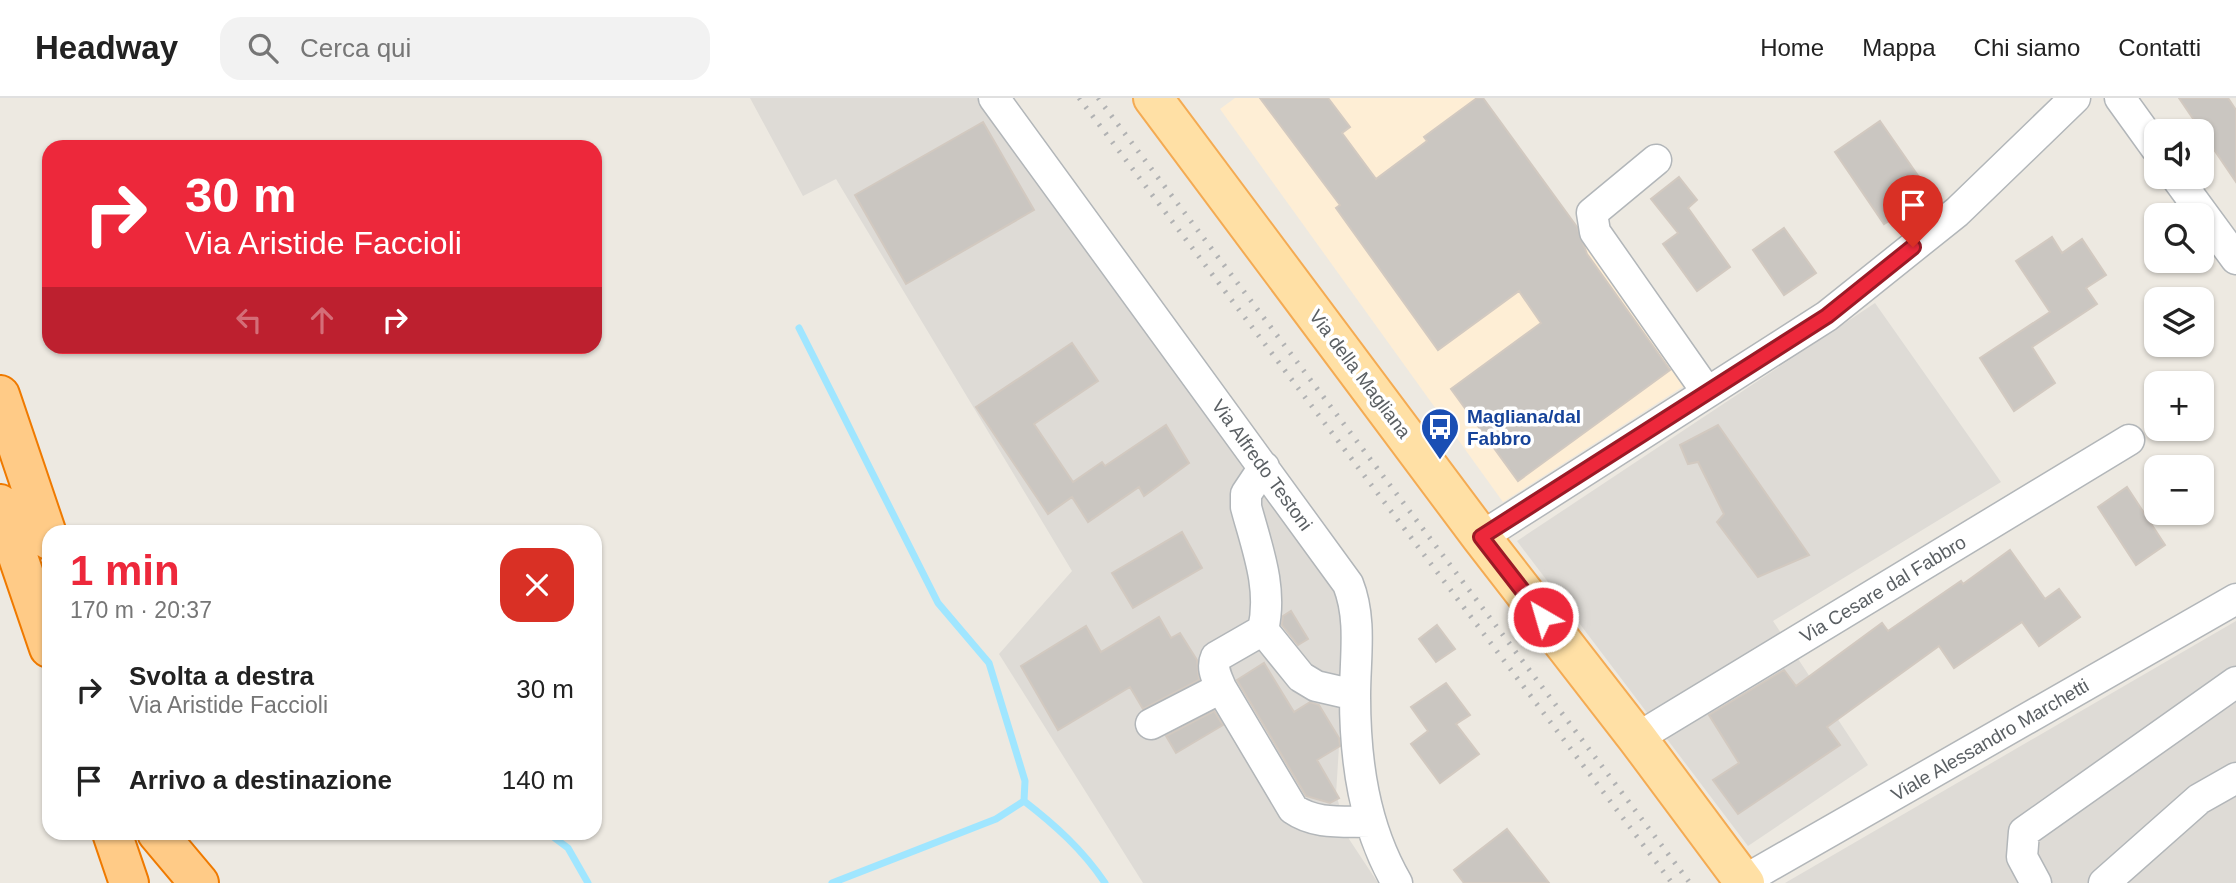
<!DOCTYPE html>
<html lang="it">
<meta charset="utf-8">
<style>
:root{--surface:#fff;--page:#f2f2f2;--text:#222;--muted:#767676;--line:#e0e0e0;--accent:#ed283b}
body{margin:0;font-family:Helvetica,sans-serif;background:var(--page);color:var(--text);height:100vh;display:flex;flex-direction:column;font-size:26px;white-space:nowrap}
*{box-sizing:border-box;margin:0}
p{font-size:23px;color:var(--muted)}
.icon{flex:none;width:38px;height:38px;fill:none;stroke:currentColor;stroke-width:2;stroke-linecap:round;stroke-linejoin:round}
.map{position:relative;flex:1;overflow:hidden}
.side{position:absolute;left:42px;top:427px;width:560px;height:315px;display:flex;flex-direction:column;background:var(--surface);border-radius:21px;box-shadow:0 2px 5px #0004}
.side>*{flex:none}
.guide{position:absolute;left:42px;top:42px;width:560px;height:214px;border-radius:21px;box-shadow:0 2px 5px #0004;background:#ed283b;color:#fff;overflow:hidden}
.fabs{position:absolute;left:2144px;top:21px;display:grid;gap:14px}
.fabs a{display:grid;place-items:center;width:70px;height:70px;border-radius:14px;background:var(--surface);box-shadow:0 2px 5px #0004;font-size:35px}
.pin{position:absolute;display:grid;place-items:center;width:60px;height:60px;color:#fff;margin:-72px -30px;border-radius:50% 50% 50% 0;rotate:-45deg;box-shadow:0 0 7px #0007}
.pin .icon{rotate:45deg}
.me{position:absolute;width:77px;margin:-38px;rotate:322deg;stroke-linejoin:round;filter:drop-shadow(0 0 5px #0008)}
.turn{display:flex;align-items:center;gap:24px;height:147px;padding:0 28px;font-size:32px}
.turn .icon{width:91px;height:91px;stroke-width:2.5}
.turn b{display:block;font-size:49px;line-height:60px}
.lanes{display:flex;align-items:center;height:66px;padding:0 28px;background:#0003;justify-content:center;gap:35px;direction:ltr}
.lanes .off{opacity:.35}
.round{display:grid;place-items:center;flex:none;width:74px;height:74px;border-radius:21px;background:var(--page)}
.head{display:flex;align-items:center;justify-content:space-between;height:119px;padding:0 28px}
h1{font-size:42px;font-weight:600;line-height:52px;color:var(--accent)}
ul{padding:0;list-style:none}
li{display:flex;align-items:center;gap:21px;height:91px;padding:0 28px}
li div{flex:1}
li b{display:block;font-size:26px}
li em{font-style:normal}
header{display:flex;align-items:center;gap:42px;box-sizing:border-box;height:98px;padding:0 35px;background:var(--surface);border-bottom:2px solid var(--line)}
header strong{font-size:33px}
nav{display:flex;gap:38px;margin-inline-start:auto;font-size:24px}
.search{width:490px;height:63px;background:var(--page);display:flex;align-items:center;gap:18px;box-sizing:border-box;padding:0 24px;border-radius:21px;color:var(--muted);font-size:26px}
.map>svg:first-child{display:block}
.commercial{fill:#feeed5}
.industrial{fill:#dedbd6}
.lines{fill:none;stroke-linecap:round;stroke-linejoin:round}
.stream{stroke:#a0e6ff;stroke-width:7}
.building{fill:#cac6c1;stroke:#d2c9c0;stroke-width:2}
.minor-casing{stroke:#b2b6b9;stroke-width:33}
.major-casing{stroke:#f4ab53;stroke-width:42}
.highway-casing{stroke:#ef7a00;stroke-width:42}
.minor{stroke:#fff;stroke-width:30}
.major{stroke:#ffe0a5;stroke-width:38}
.highway{stroke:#ffcb87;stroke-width:38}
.rail{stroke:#b1b2b3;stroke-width:5;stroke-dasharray:2 9;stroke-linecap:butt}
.route-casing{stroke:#9a1a26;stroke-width:18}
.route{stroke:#ed283b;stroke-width:12}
.labels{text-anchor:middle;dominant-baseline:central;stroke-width:7;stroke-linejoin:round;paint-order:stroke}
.street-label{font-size:19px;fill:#5a5f63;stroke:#fff}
.transit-label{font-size:19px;font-weight:bold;fill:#164399;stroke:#fff;text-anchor:start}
</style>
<header>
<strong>Headway</strong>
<div class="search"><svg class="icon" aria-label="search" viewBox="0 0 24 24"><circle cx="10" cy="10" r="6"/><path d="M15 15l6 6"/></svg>Cerca qui</div>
<nav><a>Home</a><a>Mappa</a><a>Chi siamo</a><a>Contatti</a></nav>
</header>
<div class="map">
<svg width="2236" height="785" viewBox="0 0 2236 785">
<rect width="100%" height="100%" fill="#ede9e1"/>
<!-- commercial -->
<path class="commercial" d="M1235 0H1483L1690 284 1503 404 1220 11Z"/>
<!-- industrial -->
<path class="industrial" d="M750 0H983L1340 497 1344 570 1336 696 1349 741 1378 785H1143L999 556 1072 473 836 81 803 98Z
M1875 205 2001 384 1773 523 1868 667 1748 748 1517 443Z
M2236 523V785H1785Z"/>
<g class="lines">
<!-- stream -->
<path class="stream" d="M799 230 938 505 989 565 1025 683 1024 703 996 721 832 785
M1024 703C1055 727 1083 752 1105 785
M548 735 568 750 588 785"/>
</g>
<!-- building -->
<path class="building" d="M1260 0H1328L1350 29 1342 35 1376 81 1427 43 1424 39 1477 0H1483L1577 129 1587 156 1670 272 1518 383 1451 291 1541 225 1519 193 1438 252 1336 110 1340 107Z
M2179 0H2228L2236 12V84Z
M1880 23 1930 95 1884 126 1835 54Z
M983 24 1034 112 906 186 855 97Z
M1679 79 1697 102 1688 110 1730 169 1697 193 1663 146 1678 135 1651 101Z
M1784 130 1816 175 1784 197 1753 152Z
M2052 139 2062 155 2082 141 2106 177 2086 190 2097 206 2032 249 2055 285 2014 313 1980 260 2050 214 2016 163Z
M1072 245 1098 283 1034 326 1073 384 1102 364 1105 368 1166 327 1189 365 1144 398 1139 389 1088 424 1072 399 1048 416 976 309Z
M1718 327 1809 457 1758 479 1717 424 1724 416 1698 364 1688 366 1680 347Z
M2127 389 2165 447 2136 467 2098 409Z
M1182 434 1202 470 1133 510 1112 475Z
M2010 452 2045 501 2059 491 2080 519 2039 548 2022 524 1954 570 1939 548 1827 629 1840 647 1738 716 1713 682 1739 665 1709 617 1784 572 1796 588 1882 525 1888 533 1961 483 1963 486Z
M1291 513 1308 541 1298 547 1282 527 1283 518Z
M1159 519 1171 540 1180 535 1197 562 1199 582 1143 611 1130 589 1058 632 1021 568 1086 528 1101 554Z
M1437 527 1455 551 1436 564 1419 541Z
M1264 565 1294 614 1310 604 1319 607 1339 640 1340 648 1317 662 1339 700 1330 705 1306 698 1237 582Z
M1446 585 1470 617 1456 626 1479 656 1440 685 1411 646 1428 633 1411 609Z
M1214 613 1223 627 1176 655 1166 638Z
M1507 731 1549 785H1464L1454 772Z"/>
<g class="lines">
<defs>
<path id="minor" d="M994 0 1348 486C1362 521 1355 560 1355 598 1355 663 1364 728 1397 785
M2120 0 2156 50
M1656 62 1592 115 1595 134 1707 294
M2176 79 2236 161
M1264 369 1246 396V409C1257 450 1273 490 1263 532L1216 559C1211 570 1217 580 1221 590L1293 711C1316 727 1343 723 1371 724
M1481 439 1827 218 1957 114 2075 0
M1263 532 1301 579 1316 588 1355 597
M1151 626 1221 590
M1637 640 2129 342
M1743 783 2236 501
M2036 785 2022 759 2024 734 2236 584
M2104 785 2199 701 2236 680"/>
<path id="major" d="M1153 0 1481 439 1637 640 1745 785"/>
<path id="highway" d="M0 297 49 442
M0 406 49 550
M112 735 129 785
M157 735 199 785"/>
</defs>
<!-- minor casing -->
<use href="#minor" class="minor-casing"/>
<!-- major casing -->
<use href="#major" class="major-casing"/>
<!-- highway casing -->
<use href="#highway" class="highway-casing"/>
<!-- minor -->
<use href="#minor" class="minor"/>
<!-- major -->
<use href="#major" class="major"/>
<!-- highway -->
<use href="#highway" class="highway"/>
<!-- rail -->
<path class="rail" d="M1079 0 1672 785
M1098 0 1690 785"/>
</g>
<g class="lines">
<defs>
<path id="route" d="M1543 519 1481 439 1827 218 1913 149"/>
</defs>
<!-- route casing -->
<use href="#route" class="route-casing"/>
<!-- route -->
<use href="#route" class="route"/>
</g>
<!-- icons -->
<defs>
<symbol id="bus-pin" viewBox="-11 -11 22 30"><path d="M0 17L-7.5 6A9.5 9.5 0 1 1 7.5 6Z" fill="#1a4fb4" stroke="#fff"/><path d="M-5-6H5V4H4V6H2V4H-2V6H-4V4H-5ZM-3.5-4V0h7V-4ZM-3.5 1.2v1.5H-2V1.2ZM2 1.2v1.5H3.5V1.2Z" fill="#fff"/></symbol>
</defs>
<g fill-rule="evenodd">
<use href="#bus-pin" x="1418" y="307" width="44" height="60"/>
</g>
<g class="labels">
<!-- street labels -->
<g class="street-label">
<text transform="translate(1360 276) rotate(53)">Via della Magliana</text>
<text transform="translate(1262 367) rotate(54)">Via Alfredo Testoni</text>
<text transform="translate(1883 491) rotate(-31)">Via Cesare dal Fabbro</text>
<text transform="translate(1990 642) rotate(-30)">Viale Alessandro Marchetti</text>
</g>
<!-- transit labels -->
<g class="transit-label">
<text x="1467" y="318">Magliana/dal<tspan x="1467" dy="22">Fabbro</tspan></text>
</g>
</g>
</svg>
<div class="fabs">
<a><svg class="icon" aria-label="sound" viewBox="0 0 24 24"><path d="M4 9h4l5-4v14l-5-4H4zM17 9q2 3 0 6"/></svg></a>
<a><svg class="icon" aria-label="search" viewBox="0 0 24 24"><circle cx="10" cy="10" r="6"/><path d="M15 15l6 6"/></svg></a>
<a><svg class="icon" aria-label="layers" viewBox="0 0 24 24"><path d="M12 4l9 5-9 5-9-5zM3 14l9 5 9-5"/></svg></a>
<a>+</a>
<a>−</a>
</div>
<div class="pin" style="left:1913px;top:149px;background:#d93025"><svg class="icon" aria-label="arrive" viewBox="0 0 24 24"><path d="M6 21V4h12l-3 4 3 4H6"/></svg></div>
<svg class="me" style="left:1543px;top:519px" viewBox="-20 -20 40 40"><circle r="17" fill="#ed283b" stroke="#fff" stroke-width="3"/><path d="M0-11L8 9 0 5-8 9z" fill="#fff"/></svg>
<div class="guide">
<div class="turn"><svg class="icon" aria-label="right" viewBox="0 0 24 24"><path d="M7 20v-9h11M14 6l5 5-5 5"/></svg><div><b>30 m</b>Via Aristide Faccioli</div></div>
<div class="lanes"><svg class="icon off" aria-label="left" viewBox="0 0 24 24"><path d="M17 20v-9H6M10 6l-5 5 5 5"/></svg><svg class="icon off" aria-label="ahead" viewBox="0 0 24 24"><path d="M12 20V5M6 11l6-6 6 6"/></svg><svg class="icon" aria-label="right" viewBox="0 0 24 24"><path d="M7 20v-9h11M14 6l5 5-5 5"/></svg></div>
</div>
<section class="side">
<div class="head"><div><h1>1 min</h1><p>170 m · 20:37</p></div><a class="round" style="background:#d93025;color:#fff"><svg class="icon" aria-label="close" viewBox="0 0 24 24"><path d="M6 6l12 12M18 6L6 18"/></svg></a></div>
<ul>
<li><svg class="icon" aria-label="right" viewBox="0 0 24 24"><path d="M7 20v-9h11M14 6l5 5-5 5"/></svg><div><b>Svolta a destra</b><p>Via Aristide Faccioli</p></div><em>30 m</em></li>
<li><svg class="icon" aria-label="arrive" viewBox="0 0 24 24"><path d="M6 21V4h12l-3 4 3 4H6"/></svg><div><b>Arrivo a destinazione</b></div><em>140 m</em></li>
</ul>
</section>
</div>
